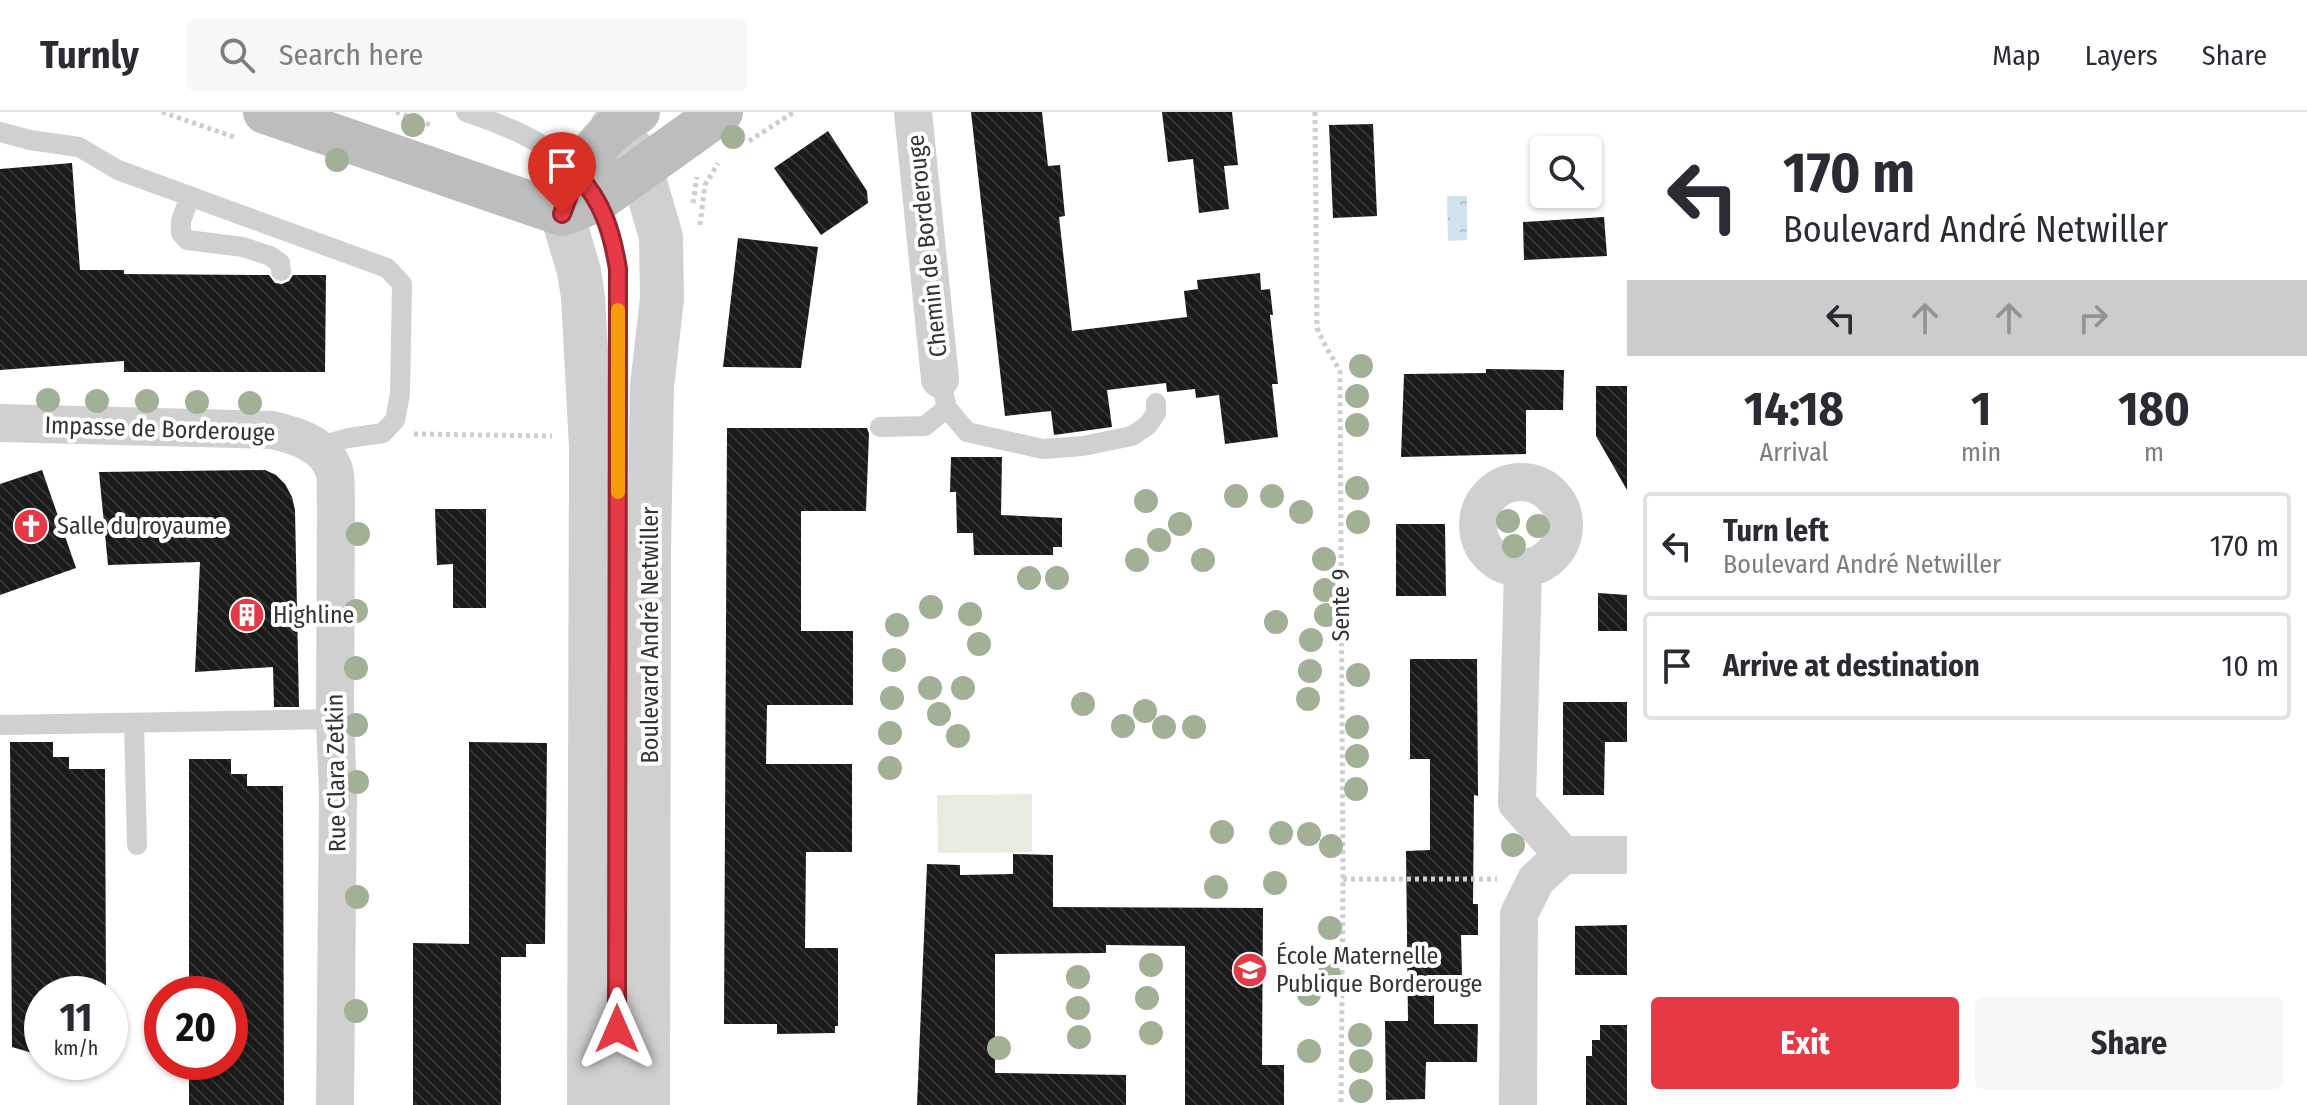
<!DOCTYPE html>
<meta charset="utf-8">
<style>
:root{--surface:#fff;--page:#f7f7f7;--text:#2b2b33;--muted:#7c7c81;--line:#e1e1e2;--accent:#e63946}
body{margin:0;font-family:"Fira Sans Condensed",sans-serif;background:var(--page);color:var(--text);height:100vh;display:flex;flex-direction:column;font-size:30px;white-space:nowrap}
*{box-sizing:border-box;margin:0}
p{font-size:26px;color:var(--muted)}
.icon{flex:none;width:44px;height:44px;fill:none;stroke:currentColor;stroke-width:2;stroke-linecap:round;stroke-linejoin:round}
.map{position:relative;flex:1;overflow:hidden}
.sheet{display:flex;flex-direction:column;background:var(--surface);width:680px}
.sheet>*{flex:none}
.hud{background:#fff;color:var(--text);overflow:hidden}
.tools{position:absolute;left:1530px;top:24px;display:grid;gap:16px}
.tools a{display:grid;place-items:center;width:72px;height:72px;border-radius:8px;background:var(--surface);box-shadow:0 2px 6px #0004;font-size:40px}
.speed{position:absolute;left:24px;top:864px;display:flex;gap:16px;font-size:40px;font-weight:700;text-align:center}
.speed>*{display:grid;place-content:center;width:104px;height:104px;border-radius:50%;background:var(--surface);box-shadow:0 2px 6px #0004;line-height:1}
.speed small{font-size:20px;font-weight:400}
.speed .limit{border:12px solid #d22;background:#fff;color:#111}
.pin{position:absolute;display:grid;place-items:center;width:68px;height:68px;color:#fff;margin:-82px -34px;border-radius:50% 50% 50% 0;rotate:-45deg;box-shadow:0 0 8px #0007}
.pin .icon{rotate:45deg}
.me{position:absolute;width:88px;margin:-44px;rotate:0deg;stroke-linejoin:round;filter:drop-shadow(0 0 6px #0008)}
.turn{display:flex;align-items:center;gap:28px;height:168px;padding:0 24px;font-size:36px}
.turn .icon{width:104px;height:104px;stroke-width:2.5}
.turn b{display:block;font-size:56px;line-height:68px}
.lanes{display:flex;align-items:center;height:76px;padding:0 24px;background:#0003;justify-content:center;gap:40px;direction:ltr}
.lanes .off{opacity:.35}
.eta{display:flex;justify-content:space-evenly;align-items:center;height:136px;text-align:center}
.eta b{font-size:48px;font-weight:700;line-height:56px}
.action{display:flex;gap:16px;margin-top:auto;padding:16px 24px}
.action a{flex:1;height:92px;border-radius:8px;background:var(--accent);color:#fff;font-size:32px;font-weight:700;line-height:92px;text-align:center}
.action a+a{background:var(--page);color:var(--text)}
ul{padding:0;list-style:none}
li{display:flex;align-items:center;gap:24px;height:108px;margin:0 16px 12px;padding:0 8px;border:4px solid var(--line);border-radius:8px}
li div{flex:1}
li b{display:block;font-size:30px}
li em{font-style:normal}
header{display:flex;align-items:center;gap:48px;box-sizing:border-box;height:112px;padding:0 40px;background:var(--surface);border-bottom:2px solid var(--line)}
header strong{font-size:38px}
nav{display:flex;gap:44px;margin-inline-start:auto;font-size:28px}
.search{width:560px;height:72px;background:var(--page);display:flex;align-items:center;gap:20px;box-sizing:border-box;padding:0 28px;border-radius:8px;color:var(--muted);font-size:30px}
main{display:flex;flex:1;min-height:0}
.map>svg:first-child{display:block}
.park{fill:#e6ecdf}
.water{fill:url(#water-ripples)}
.building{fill:url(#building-back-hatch)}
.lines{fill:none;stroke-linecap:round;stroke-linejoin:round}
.path{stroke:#cdcdcd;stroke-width:5;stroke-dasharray:4 4;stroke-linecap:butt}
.service{stroke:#d0d0d0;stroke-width:20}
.minor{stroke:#d0d0d0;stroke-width:38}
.tertiary{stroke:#d0d0d0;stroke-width:44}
.secondary{stroke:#bdbdbd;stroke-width:44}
.tree{fill:#a2b095}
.route-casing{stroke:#96252e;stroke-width:20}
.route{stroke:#e63946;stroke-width:14}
.slow{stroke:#f59e0b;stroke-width:14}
.labels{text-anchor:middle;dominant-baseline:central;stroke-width:8;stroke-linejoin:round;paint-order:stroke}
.street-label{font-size:24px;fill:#333;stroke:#fff}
.poi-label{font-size:24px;fill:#333;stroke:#fff;text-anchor:start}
</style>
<header>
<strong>Turnly</strong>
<div class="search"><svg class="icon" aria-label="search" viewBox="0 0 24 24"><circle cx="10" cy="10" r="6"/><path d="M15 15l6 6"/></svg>Search here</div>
<nav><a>Map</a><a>Layers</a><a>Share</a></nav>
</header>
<main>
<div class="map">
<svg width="1627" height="993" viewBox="0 0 1627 993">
<defs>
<pattern id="water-ripples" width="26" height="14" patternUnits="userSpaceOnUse" patternTransform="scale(2)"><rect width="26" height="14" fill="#cfe2ee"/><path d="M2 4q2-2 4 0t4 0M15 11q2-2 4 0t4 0" fill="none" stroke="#b2c2cd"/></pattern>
<pattern id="building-back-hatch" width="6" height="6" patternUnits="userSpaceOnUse" patternTransform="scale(2)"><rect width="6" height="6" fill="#1a1a1a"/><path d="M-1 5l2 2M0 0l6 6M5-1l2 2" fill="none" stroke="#333"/></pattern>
</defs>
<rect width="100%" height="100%" fill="#fff"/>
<!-- park -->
<path class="park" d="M1032 682V740L938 741 937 683Z"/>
<!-- water -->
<path class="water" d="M1447 84H1467V128L1448 129Z"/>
<!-- building -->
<path class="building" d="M971 0H1042L1048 54 1060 53 1065 104 1059 105 1072 219 1187 205 1184 179 1198 177 1197 168 1260 161 1261 178 1270 177 1273 203H1270L1278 272H1272L1278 325 1225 332 1219 283 1196 286 1195 277 1167 280 1166 271 1107 278 1112 315 1054 323 1051 299 1005 304Z
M1162 0H1232L1238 53 1224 54 1229 97 1199 101 1193 47 1168 50Z
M1373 12 1377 104 1333 106 1329 13Z
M828 19 867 79 868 91 821 123 774 56Z
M72 51 80 158H124V162L269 163 275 171 282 172 289 169 293 163H326L325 260H124V249L0 258V57Z
M1604 105 1607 144 1524 148 1523 110Z
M738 126 818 135 801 256 723 255Z
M1486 257 1564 258 1563 298H1526V342L1401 345 1404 262 1486 261Z
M1596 274H1627V378L1596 324Z
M727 316H867L869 322 866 399H801V519H853V593H767L766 652H852V740H806L805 836H838V914H835V921L777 922V912H724Z
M951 345H1002L1001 403 1062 406V435H1053V443H974L973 421H957L956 380H950Z
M42 358 76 456 0 483V372Z
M265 358 276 363 285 372 292 385 295 398 299 595H274L273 555 195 560 200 450 108 453 99 360Z
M435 397H486V496H453V452L437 453Z
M1396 412H1445L1446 484H1396Z
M1598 481 1627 483V519H1598Z
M1410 547H1477L1478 684 1474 683 1473 792H1478V823H1461L1462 863H1434V912H1478L1477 950H1426L1425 987 1386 988 1385 909H1408L1406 739 1430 738V647H1410Z
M1563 590H1627V630H1605L1604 683H1563Z
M10 630H53V645H69V657H105L106 882H42V944L12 935Z
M469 630 547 631 545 832H526V845H501V993H413V831L469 832Z
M189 647H231V662H247V674H283L284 993H189V950H230V882H189Z
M1013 742 1053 743V795L1263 796 1262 953H1284V993H1185V834L1106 833V841L995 842V961L1126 963V993H917L927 752 960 753V763L1013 762Z
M1627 813V863H1575V814Z
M1600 913H1627V993H1586V944H1592V928H1600Z"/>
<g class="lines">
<!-- path -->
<path class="path" d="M162 0 237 26
M396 0 433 14
M1315 0 1317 216C1323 232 1333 245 1340 260L1343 767 1341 993
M749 29 794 0
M693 91 697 65
M700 113 705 73 718 51
M414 322 552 324
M1343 767H1497"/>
<!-- service -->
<path class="service" d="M466 0C554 30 602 60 618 157V993
M0 20 30 28 79 35 118 58 387 156 402 172 400 282 395 308 383 321 348 326 317 335
M190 84 181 109V121L187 128 243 135 270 144 280 151 281 159
M940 267 947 296 967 320 1043 337 1083 334 1132 324 1148 313 1156 301V291
M880 315 925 314 947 296
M134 611 137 733
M0 613 335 607"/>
<!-- minor -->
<path class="minor" d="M913 0 940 267
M0 311 272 318C295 323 325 332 334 358 337 366 335 380 336 390L335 607 338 684 335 993
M1478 413a43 43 0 1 1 86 0a43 43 0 1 1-86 0Z
M1523 457 1517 691 1563 743
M1518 993 1519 802 1536 768 1563 743H1627"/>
<!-- tertiary -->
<path class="tertiary" d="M612 15 629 33 641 56 661 125 662 187 652 274 649 439 648 993
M562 102 579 159 583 185 591 335 589 993"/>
<!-- secondary -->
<path class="secondary" d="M265 0 562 102
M562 102 598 88 721 0
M562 102C579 57 595 25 638 0"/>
</g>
<!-- trees -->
<g class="tree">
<circle cx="413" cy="13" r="12"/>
<circle cx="733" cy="25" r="12"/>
<circle cx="337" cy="48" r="12"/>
<circle cx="1361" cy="254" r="12"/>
<circle cx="1357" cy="284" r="12"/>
<circle cx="48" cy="288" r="12"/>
<circle cx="97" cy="289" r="12"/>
<circle cx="147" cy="289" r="12"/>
<circle cx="197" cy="290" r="12"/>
<circle cx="250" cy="291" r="12"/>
<circle cx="1357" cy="313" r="12"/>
<circle cx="1357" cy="376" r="12"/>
<circle cx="1236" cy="384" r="12"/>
<circle cx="1272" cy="384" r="12"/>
<circle cx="1146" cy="389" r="12"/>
<circle cx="1301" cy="400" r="12"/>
<circle cx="1508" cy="409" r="12"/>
<circle cx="1358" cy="410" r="12"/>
<circle cx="1180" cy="412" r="12"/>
<circle cx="1538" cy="414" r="12"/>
<circle cx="358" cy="422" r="12"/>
<circle cx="1159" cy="428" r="12"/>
<circle cx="1514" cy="434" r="12"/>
<circle cx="1324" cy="447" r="12"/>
<circle cx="1137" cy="448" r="12"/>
<circle cx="1203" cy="448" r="12"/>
<circle cx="1029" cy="466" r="12"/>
<circle cx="1057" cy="466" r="12"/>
<circle cx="1325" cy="478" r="12"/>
<circle cx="931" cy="495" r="12"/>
<circle cx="356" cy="499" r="12"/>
<circle cx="970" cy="502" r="12"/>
<circle cx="1326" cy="503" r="12"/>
<circle cx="1276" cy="510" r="12"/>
<circle cx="897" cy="513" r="12"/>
<circle cx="1311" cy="528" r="12"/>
<circle cx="979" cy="532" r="12"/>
<circle cx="894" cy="548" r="12"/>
<circle cx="356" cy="556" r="12"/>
<circle cx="1310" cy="559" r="12"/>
<circle cx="1358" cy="563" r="12"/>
<circle cx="930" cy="576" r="12"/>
<circle cx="963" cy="576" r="12"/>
<circle cx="892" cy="586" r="12"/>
<circle cx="1308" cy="587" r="12"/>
<circle cx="1083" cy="592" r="12"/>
<circle cx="1145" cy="599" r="12"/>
<circle cx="939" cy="602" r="12"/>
<circle cx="356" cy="613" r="12"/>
<circle cx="1123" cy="614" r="12"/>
<circle cx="1164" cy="615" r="12"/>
<circle cx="1194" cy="615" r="12"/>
<circle cx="1357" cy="615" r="12"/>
<circle cx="890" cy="621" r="12"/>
<circle cx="958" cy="624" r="12"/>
<circle cx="1357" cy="644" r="12"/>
<circle cx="890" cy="656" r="12"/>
<circle cx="357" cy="670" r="12"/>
<circle cx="1356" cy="677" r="12"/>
<circle cx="1222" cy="720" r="12"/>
<circle cx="1281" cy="721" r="12"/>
<circle cx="1309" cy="722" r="12"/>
<circle cx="1513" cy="733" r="12"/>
<circle cx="1331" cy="734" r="12"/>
<circle cx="1275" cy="771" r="12"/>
<circle cx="1216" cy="775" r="12"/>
<circle cx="357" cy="785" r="12"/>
<circle cx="1330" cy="816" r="12"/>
<circle cx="1151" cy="853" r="12"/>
<circle cx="1329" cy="863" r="12"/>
<circle cx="1078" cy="865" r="12"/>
<circle cx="1309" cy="882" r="12"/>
<circle cx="1147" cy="886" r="12"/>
<circle cx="1078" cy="896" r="12"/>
<circle cx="356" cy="899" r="12"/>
<circle cx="1151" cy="921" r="12"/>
<circle cx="1360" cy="923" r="12"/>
<circle cx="1079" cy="925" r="12"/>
<circle cx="999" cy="936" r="12"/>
<circle cx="1309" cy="939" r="12"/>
<circle cx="1361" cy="949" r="12"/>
<circle cx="1361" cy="979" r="12"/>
</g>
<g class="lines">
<defs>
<path id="route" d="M562 102 577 62C603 90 612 120 618 157L617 917"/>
</defs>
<!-- route casing -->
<use href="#route" class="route-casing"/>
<!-- route -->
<use href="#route" class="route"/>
<!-- slow -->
<path class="slow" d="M618 380V198"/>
</g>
<!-- icons -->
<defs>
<symbol id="church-disc" viewBox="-11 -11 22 22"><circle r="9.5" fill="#e63946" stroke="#fff"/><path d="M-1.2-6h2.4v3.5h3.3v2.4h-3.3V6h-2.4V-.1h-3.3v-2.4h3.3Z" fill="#fff"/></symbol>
<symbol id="building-disc" viewBox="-11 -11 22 22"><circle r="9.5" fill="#e63946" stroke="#fff"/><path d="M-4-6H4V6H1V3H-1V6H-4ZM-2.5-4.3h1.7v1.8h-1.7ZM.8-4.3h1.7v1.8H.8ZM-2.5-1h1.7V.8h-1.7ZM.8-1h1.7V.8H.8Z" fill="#fff"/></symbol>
<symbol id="school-disc" viewBox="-11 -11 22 22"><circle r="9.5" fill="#e63946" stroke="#fff"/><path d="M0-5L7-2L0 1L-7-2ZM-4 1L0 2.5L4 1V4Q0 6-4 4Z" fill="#fff"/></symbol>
</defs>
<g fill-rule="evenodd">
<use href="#church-disc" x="11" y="394" width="40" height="40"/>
<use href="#building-disc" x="227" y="483" width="40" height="40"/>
<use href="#school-disc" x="1230" y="838" width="40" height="40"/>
</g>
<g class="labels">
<!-- street labels -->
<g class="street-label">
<text transform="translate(927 134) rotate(-96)">Chemin de Borderouge</text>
<text transform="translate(160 317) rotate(2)">Impasse de Borderouge</text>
<text transform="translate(1341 493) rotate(-90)">Sente 9</text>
<text transform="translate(650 523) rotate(-90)">Boulevard André Netwiller</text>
<text transform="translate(336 661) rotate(-91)">Rue Clara Zetkin</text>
</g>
<!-- poi labels -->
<g class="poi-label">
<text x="57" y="414">Salle du royaume</text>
<text x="273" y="503">Highline</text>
<text x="1276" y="844">École Maternelle<tspan x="1276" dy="28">Publique Borderouge</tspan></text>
</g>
</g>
</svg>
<div class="tools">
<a><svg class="icon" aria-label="search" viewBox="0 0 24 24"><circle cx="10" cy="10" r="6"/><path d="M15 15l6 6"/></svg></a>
</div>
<div class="speed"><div>11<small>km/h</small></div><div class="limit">20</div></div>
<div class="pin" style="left:562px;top:102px;background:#d93025"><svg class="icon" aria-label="arrive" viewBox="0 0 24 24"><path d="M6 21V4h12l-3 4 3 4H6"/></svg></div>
<svg class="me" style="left:617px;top:917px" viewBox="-20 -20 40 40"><path d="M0-17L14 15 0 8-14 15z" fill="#e63946" stroke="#fff" stroke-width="4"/></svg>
</div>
<section class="sheet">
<div class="hud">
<div class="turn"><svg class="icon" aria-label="left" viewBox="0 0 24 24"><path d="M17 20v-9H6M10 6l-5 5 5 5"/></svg><div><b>170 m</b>Boulevard André Netwiller</div></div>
<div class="lanes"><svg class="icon" aria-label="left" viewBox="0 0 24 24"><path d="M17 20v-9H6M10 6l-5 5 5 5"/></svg><svg class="icon off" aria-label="ahead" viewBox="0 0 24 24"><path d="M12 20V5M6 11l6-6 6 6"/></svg><svg class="icon off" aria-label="ahead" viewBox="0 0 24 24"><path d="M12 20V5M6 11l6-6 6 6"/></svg><svg class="icon off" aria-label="right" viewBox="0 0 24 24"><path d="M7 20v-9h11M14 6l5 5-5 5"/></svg></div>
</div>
<div class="eta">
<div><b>14:18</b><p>Arrival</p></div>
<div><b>1</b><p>min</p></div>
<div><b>180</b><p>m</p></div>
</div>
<ul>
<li><svg class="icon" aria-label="left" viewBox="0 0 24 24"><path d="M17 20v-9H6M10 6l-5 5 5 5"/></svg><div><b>Turn left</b><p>Boulevard André Netwiller</p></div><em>170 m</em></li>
<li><svg class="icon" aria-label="arrive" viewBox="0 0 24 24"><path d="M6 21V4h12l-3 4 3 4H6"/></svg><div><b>Arrive at destination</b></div><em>10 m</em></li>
</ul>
<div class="action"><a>Exit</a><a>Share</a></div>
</section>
</main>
